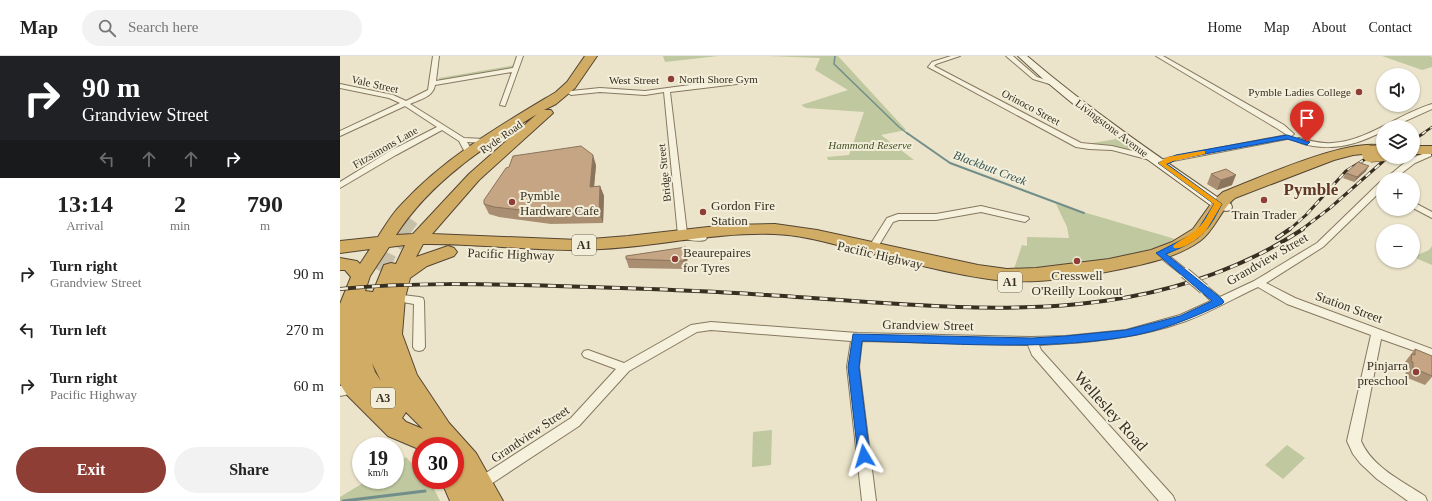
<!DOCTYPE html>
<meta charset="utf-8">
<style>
:root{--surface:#fff;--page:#f2f2f2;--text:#222;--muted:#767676;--line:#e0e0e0;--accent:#8f3e36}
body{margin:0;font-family:"Times New Roman",serif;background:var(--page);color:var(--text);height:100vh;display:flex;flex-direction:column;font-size:15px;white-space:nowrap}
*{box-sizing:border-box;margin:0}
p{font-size:13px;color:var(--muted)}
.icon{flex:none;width:22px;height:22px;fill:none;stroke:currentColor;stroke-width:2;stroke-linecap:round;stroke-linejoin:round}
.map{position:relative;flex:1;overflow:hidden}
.sheet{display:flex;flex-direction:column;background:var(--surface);width:340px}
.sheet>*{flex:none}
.banner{background:#202124;color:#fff;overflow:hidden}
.buttons{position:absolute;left:1036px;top:12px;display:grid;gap:8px}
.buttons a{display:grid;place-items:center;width:44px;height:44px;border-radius:50%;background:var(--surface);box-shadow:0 1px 3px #0004;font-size:20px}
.speed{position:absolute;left:12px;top:381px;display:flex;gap:8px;font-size:20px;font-weight:700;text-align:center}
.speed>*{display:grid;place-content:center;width:52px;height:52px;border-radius:50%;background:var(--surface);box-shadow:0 1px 3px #0004;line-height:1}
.speed small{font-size:10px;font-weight:400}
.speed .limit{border:6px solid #d22;background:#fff;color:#111}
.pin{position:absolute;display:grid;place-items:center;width:34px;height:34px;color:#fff;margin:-41px -17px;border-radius:50% 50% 50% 0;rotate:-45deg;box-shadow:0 0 4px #0007}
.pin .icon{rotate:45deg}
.me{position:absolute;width:44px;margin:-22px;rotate:353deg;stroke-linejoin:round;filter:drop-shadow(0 0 3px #0008)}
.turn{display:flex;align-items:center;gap:14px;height:84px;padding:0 16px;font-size:18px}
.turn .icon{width:52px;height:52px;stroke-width:2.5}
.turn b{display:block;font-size:28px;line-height:34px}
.lanes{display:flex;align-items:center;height:38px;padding:0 16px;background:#0003;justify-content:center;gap:20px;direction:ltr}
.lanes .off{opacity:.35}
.eta{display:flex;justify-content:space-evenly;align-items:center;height:68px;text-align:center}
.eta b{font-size:24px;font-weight:800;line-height:28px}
.primary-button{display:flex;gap:8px;margin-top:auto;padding:8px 16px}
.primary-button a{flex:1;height:46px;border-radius:24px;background:var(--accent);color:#fff;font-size:16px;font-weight:800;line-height:46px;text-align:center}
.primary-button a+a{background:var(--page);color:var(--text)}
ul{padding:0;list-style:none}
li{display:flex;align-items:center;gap:12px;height:56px;padding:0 16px}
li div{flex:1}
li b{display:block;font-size:15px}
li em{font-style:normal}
header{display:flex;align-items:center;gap:24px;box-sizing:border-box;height:56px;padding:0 20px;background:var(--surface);border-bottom:1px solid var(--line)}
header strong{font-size:19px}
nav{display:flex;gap:22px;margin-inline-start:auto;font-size:14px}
.search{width:280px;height:36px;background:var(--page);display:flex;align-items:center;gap:10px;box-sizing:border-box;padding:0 14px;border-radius:22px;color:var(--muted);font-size:15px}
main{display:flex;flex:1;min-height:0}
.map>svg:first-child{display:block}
.green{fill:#bfc89f}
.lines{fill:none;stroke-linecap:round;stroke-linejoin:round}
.stream-far2{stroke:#718e8a;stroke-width:1.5}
.stream-far1{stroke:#718e8a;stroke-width:2}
.stream{stroke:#718e8a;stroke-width:3}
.highway-tunnel-far1{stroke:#c7c0a8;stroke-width:16;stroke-dasharray:16 8;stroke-linecap:butt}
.highway-tunnel{stroke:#c7c0a8;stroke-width:20;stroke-dasharray:20 10;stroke-linecap:butt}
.street-casing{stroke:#867860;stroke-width:2}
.secondary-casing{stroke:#685943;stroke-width:2}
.highway-casing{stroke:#554633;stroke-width:2}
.street{fill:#f6f1dd;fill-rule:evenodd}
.secondary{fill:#f6f1dd;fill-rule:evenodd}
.highway{fill:#d1ac64;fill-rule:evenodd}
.rail-far2-casing{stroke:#382f22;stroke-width:2.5}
.rail-far1-casing{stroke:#382f22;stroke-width:3}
.rail-casing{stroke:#382f22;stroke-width:4}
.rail-far2{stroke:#f3eed9;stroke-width:1.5;stroke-dasharray:5;stroke-linecap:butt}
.rail-far1{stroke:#f3eed9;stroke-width:2;stroke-dasharray:6;stroke-linecap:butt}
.rail{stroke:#f3eed9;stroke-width:2.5;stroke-dasharray:8;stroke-linecap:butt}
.street-bridge-casing{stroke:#867860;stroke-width:12;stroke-linecap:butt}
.highway-bridge-casing{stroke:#554633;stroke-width:17;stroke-linecap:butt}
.street-bridge{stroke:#f6f1dd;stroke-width:10}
.highway-bridge{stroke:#d1ac64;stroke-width:16}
.wall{fill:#a98e72}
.shaded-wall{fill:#8a745c}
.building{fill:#c5a584;stroke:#8a745c}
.route{fill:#1a73e8;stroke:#114b97}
.slow{fill:#f59e0b}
.poi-dot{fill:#8f3e36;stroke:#f3eed9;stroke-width:1.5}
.labels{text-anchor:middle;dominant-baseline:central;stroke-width:4;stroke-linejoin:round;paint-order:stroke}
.far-poi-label{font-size:11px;fill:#382f22;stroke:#f3eed9;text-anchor:start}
.far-street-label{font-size:11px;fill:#382f22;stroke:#f3eed9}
.far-park-label{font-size:11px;font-style:italic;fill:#45522b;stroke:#f3eed9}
.far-water-label{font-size:12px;font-style:italic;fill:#335556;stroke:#f3eed9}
.shield{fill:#f3eed9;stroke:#706859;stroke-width:1}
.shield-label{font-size:12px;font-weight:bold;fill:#382f22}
.poi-label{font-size:13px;fill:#382f22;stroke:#f3eed9;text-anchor:start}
.street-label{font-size:13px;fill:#382f22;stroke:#f3eed9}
.near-street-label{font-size:16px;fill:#382f22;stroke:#f3eed9}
.district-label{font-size:17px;font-weight:bold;fill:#613825;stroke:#f3eed9}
</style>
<header>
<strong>Map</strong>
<div class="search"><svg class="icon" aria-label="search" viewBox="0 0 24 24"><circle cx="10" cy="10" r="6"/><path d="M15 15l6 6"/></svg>Search here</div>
<nav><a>Home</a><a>Map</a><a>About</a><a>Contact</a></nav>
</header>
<main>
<section class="sheet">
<div class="banner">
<div class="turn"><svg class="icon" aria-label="right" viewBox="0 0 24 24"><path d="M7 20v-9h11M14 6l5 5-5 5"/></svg><div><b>90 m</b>Grandview Street</div></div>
<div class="lanes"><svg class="icon off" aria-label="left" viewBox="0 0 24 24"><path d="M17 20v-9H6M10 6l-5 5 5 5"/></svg><svg class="icon off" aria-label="ahead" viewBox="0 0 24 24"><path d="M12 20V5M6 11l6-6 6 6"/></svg><svg class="icon off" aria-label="ahead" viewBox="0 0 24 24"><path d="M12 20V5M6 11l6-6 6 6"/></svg><svg class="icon" aria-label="right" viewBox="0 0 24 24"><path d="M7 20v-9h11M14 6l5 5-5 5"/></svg></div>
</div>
<div class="eta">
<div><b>13:14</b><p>Arrival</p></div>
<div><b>2</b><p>min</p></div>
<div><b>790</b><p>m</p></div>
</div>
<ul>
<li><svg class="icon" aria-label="right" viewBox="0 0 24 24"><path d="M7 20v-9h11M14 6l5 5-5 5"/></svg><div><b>Turn right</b><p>Grandview Street</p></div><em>90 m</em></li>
<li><svg class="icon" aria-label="left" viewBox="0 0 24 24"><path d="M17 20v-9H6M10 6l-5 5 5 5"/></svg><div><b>Turn left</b></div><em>270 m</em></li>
<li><svg class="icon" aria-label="right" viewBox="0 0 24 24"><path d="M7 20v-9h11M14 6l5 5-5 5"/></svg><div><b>Turn right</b><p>Pacific Highway</p></div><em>60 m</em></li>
</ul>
<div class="primary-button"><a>Exit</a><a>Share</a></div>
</section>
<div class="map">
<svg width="1092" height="445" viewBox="0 0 1092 445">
<rect width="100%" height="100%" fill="#ebe4ca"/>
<!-- green -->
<path class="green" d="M323 0H378L325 6Z
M428 0H498L566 74 541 79 574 104H488L487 101 509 99 524 56 466 52 461 49 508 34 475 14 480 2Z
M1042 0H1090L1092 1V11L1082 14Z
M176 9 175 12 99 25V22Z
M776 83 795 95 770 89 747 88Z
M716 148 835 183C796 204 719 213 674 213L682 189 687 190V181L729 182 727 171Z
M1092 190V209L1073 201 1089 194Z
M432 374 431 409 412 411 413 376Z
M947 389 965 402 943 423 925 409Z
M66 401 81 417V424H87L92 429 100 445H0V441L28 424H55V407Z"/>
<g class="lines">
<!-- stream-far2 -->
<path class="stream-far2" d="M495 0 494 8 559 71 568 78"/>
<!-- stream-far1 -->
<path class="stream-far1" d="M567 77 610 107 744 157"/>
<!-- stream -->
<path class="stream" d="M3 445 85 435"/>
<!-- highway-tunnel-far1 -->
<path class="highway-tunnel-far1" d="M63 174 71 163"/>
<!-- highway-tunnel -->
<path class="highway-tunnel" d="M38 214 47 196 64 173"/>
<defs>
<path id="street" d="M93 0H99L96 25 173 12 177 0H183L165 50 160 49 172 16 95 29C93 41 81 43 70 48L124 82 144 83H147V87L127 86 133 96 132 98H126L119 85 102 74 56 99 0 132V126L50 95 97 71 65 50 0 80V75L60 47 49 42 0 32V28L53 39 66 45 88 34Z
M611 0H620L596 8 594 10 741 87 772 90 817 101 818 103 814 105 772 94 749 93 736 91 588 11 592 6Z
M666 0H673L697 21 716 27 713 29 693 23Z
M816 0H823L944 69 954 78 947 83 833 105 824 109H818V105L831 101 947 79 938 73Z
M395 23H405L408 25 405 27 330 36 347 177 365 180 367 182 365 184C358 186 344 184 338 179L324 36 305 39 260 36 231 39 228 37 231 35 260 32 305 35Z
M1092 48V53L1052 71H1043V75C1021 87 998 94 973 90 967 89 960 88 955 84L959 82C970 85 981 88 992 87 1028 85 1058 58 1092 48Z
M1088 96H1091V100L1075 107 1054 123H1045L1069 103Z
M1040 126H1043V133L983 191 926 227 955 242 1092 293V301L1041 283 1021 385C1032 411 1062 425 1085 440L1087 445H1068L1037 423 1020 407 1013 398 1007 385 1031 279 947 248 918 231C894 242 871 256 846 265 799 282 749 287 699 289L701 294 833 440 835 445H819L692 299 688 289 522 285 519 311 536 445H522L507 311 511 285 371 274 357 276 289 315 239 370 145 432 140 434 135 432 133 428 135 424 231 362 276 313 244 301 242 298 244 295 248 294 284 307 351 269 371 266 517 277 692 281 726 280 786 274 840 259 871 245 859 233 860 231H868L880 241 914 225 977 187Z
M1073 146 1092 156V162L1073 152Z
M641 150 688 161 689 163 685 166 641 156 596 164H559L553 166 533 199 530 200 525 197 547 162 558 158H596Z
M820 194 823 195 848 215 850 217 848 219H842L817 199 815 197 817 195Z
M55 238 79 241 83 242 84 245 85 291 83 294 79 295 75 294 73 291 74 248 51 244 50 242 51 240Z
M15 328 19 330 21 333 19 336 0 340V330Z"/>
<path id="secondary" d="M678 0H687C749 53 816 99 883 145L891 148 892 151 891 154 886 155 873 151 749 61 702 22Z"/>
<path id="highway" d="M245 0H257L235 32 216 48 204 54H211L213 57 139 124 92 178 239 184 288 180 386 169 435 168 477 174 638 209 667 213 696 212 769 203 811 194 832 186 853 173 873 145 883 136C919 122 1009 81 1043 90V96L1013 99 994 104 895 142C880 154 875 174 860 185 836 202 805 208 776 214 742 221 703 227 667 225 620 221 572 207 526 196 495 189 466 179 434 178 376 176 319 190 261 193 202 197 143 187 83 188L76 201 108 190 114 192 117 196 114 200 87 210 70 222 65 242 62 278 77 319 109 367 136 397 163 445H110L101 424H115V412L118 414 115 409V390H100L94 384 91 390H81V394L48 380 7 339 0 328V248L11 221 5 214H0V202L17 205 20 208 30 193 0 197V185L38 181C45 170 52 158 61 149 105 101 161 69 216 36L227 26ZM197 58 129 118 73 178 56 179C91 125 144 91 197 58ZM65 189 56 208 51 207 44 209 33 236 25 235 30 220 49 191ZM32 307 41 325 35 316ZM66 356 83 373 66 366 62 362Z
M1073 90H1092V98H1073Z"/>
</defs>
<!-- street casing -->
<use href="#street" class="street-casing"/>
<!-- secondary casing -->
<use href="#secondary" class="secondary-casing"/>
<!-- highway casing -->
<use href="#highway" class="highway-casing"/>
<!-- street -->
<use href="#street" class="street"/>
<!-- secondary -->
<use href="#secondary" class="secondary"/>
<!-- highway -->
<use href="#highway" class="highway"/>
<defs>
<path id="rail-far2" d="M1082 78 1092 71"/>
<path id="rail-far1" d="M1073 84 1084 77
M949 174 966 159 1006 115 1043 92
M961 174 990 152 1048 101"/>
<path id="rail" d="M937 182 950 173
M0 233C72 226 144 228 216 230 287 232 357 234 427 239 612 250 798 281 963 173"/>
</defs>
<!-- rail-far2 casing -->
<use href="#rail-far2" class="rail-far2-casing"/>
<!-- rail-far1 casing -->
<use href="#rail-far1" class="rail-far1-casing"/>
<!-- rail casing -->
<use href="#rail" class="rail-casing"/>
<!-- rail-far2 -->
<use href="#rail-far2" class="rail-far2"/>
<!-- rail-far1 -->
<use href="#rail-far1" class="rail-far1"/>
<!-- rail -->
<use href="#rail" class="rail"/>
<defs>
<path id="street-bridge" d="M845 217 864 233"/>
<path id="highway-bridge" d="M1030 98 1043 97"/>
</defs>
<!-- street-bridge casing -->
<use href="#street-bridge" class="street-bridge-casing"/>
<!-- highway-bridge casing -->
<use href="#highway-bridge" class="highway-bridge-casing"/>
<!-- street-bridge -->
<use href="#street-bridge" class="street-bridge"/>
<!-- highway-bridge -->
<use href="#highway-bridge" class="highway-bridge"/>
</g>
<!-- wall -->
<path class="wall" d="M256 109 254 131 260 130 264 140 263 167 211 168 159 161 149 158 144 148Z
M1026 115 1014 126 1003 122 1006 117Z
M871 118 892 129 877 134 867 128Z
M348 199 346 213 289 212 286 203Z
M1075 293 1092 300V321L1085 329 1065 321 1066 315 1064 314 1065 306Z"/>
<!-- shaded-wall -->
<path class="shaded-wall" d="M253 99 256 109 253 142 250 131Z
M1029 110 1026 115 1014 126 1017 121Z
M896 119 892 129 877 134 881 124Z
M260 130 264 140 263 167 259 157Z
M346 191 348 199 346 213 344 205Z"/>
<!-- building -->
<path class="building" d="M241 90 253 99 250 131 260 130 259 157H207L154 151 144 148V144L166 112 169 111 173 100Z
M1018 106 1029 110 1017 121 1006 117Z
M886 113 896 119 881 124 871 118Z
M346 191 344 205 286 203V200Z
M1075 293 1092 300V320L1073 312V306L1071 305 1072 298 1075 299Z"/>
<!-- route -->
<path class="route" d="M947 79 970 86 967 89 947 83 941 84 838 103 827 108 882 148C877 157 872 168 865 175 855 187 840 192 826 198L882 243 884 246 882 248C852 262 819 276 785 281 698 295 609 287 522 285L519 311 530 400 528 404 524 406 520 404 518 400 508 311 513 278 692 282 726 280 786 274 840 260 872 245 816 197 853 178 859 172 874 148 818 107 836 99Z"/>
<!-- slow -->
<path class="slow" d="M862 95H865V98L833 105 826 108 882 148C877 156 872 165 867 173 861 181 844 194 834 192L833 190C838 185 851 179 857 173 864 168 869 156 874 148L818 107 828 101Z"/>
<!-- markers -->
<g class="poi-dot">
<circle cx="331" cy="23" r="4"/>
<circle cx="1019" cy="36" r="4"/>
<circle cx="924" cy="144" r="4"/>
<circle cx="172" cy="146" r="4"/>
<circle cx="363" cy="156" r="4"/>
<circle cx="335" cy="203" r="4"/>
<circle cx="737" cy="205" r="4"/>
<circle cx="1076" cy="316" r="4"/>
</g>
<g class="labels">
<!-- far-poi labels -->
<g class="far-poi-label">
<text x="339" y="23">North Shore Gym</text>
<text x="1011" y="36" text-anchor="end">Pymble Ladies College</text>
</g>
<!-- far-street labels -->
<g class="far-street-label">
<text x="294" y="24">West Street</text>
<text transform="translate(35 28) rotate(13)">Vale Street</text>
<text transform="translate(691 51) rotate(28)">Orinoco Street</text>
<text transform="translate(772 72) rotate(37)">Livingstone Avenue</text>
<text transform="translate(161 81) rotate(-35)">Ryde Road</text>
<text transform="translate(45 91) rotate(-30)">Fitzsimons Lane</text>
<text transform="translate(324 117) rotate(-96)">Bridge Street</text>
</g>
<!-- far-park labels -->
<g class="far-park-label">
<text x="530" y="89">Hammond Reserve</text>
</g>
<!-- far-water labels -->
<g class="far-water-label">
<text transform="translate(650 112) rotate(21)">Blackbutt Creek</text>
</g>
<!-- shield labels -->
<g class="shield">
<rect x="232" y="179" width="24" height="20" rx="3"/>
<rect x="658" y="216" width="24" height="20" rx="3"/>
<rect x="31" y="332" width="24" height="20" rx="3"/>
</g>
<g class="shield-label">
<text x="244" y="189">A1</text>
<text x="670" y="226">A1</text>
<text x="43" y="342">A3</text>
</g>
<!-- poi labels -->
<g class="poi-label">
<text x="180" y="139">Pymble<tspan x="180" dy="15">Hardware Cafe</tspan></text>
<text x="371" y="149">Gordon Fire<tspan x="371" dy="15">Station</tspan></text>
<text x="924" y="158" text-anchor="middle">Train Trader</text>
<text x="343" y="196">Beaurepaires<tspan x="343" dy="15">for Tyres</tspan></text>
<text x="737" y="219" text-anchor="middle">Cresswell<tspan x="737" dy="15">O'Reilly Lookout</tspan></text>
<text x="1068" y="309" text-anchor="end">Pinjarra<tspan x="1068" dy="15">preschool</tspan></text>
</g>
<!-- street labels -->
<g class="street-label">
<text transform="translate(171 198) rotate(2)">Pacific Highway</text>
<text transform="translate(540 199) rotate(13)">Pacific Highway</text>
<text transform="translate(927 203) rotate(-30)">Grandview Street</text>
<text transform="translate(1009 251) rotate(20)">Station Street</text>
<text transform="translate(588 269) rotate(1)">Grandview Street</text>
<text transform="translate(190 378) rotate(-34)">Grandview Street</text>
</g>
<!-- near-street labels -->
<g class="near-street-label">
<text transform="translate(771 355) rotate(48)">Wellesley Road</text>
</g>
<!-- district labels -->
<g class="district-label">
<text x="971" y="133">Pymble</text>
</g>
</g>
</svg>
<div class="buttons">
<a><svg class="icon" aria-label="sound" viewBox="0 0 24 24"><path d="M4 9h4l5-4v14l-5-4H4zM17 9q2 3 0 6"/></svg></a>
<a><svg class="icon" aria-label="layers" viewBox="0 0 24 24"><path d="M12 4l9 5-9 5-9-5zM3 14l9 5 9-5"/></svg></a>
<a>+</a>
<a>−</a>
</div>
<div class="speed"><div>19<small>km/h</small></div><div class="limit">30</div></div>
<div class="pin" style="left:967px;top:86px;background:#d93025"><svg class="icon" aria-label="arrive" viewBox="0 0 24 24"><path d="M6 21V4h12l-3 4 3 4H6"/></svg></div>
<svg class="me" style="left:524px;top:400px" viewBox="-20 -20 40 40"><path d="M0-17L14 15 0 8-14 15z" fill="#1a73e8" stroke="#fff" stroke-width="4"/></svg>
</div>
</main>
